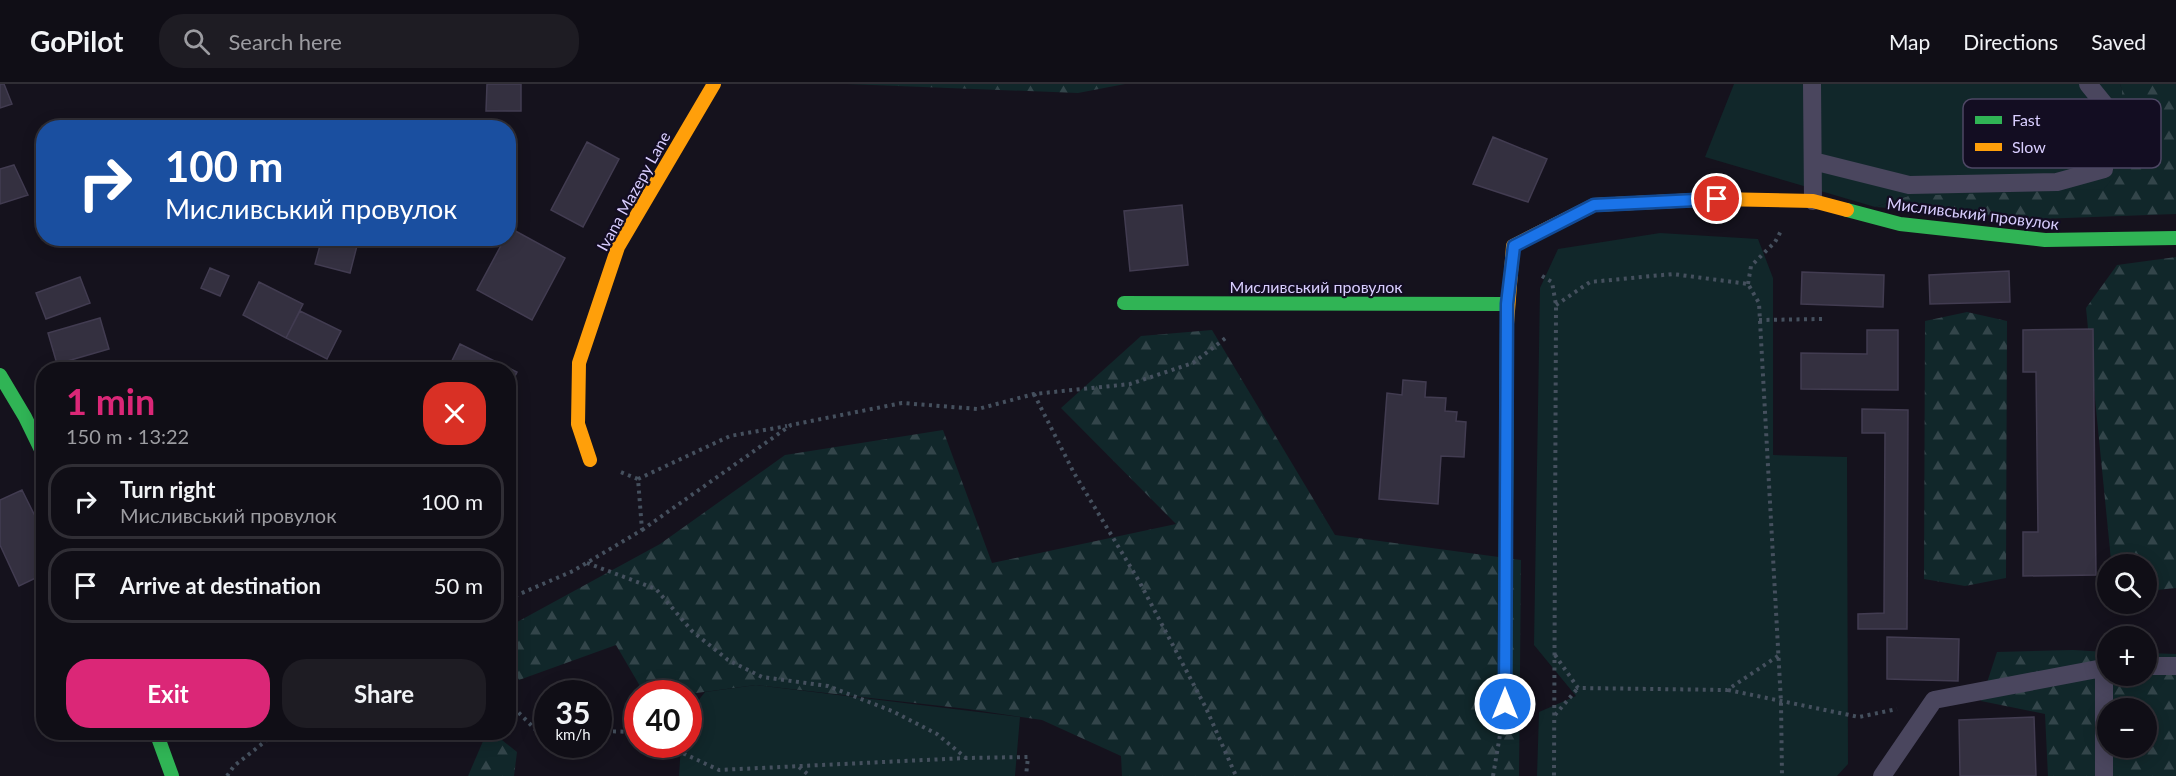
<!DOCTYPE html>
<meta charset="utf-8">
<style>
:root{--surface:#100e16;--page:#1e1c23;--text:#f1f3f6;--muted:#9c9ca1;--line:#302e35;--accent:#db2777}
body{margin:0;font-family:Lato,sans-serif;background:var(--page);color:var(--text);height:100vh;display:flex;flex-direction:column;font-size:22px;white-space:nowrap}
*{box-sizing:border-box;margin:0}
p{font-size:20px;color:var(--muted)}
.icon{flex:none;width:33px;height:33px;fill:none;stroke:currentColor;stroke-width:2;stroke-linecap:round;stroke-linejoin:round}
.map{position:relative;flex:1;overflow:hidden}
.sheet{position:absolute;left:36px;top:278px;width:480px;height:378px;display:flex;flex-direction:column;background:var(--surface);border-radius:24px;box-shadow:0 3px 15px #0003,0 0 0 2px var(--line)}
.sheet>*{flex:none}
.guide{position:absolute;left:36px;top:36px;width:480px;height:126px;border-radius:24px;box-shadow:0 3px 15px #0003,0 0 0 2px var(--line);background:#1a4fa0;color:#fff;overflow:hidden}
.controls{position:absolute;left:2097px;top:470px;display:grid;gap:12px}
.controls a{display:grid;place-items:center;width:60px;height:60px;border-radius:50%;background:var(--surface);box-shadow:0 3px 15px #0003,0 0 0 2px var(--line);font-size:30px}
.speed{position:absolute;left:534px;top:596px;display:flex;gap:12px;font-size:30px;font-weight:700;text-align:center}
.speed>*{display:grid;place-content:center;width:78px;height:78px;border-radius:50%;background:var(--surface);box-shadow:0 3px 15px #0003,0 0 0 2px var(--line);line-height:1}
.speed small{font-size:15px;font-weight:400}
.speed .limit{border:9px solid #d22;background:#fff;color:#111}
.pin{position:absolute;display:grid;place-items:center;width:51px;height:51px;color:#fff;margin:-26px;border:3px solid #fff;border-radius:50%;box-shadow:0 2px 6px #0007}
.me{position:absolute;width:66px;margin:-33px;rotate:0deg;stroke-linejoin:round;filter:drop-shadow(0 0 4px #0008)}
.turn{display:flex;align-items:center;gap:21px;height:126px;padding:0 30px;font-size:27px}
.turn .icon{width:78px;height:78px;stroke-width:2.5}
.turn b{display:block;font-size:42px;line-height:51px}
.round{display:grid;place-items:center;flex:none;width:63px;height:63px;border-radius:24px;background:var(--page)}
.overview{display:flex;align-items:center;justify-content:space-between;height:102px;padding:0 30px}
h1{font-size:36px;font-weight:700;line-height:45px;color:var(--accent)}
.action{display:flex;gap:12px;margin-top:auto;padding:12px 30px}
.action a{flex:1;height:69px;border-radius:24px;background:var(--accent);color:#fff;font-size:24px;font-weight:700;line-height:69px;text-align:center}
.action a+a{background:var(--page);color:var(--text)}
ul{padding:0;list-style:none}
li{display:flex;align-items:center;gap:18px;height:75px;margin:0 12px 9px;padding:0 18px;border:3px solid var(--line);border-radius:24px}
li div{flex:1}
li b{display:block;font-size:22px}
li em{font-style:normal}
header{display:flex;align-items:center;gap:36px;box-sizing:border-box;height:84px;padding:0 30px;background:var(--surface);border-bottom:2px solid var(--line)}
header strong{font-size:28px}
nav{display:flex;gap:33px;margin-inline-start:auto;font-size:21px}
.search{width:420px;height:54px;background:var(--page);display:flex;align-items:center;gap:15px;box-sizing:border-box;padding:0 21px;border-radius:24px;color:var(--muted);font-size:22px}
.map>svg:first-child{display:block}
.forest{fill:url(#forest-firs);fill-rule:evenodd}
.pitch{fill:#11272a}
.building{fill:#343040;stroke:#423c51;stroke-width:1.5}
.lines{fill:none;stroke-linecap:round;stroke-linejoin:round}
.path{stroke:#45505e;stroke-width:4;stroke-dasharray:3 4.5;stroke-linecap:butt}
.lane{stroke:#4a465e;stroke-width:18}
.fast{stroke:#30b455;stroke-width:14}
.slow{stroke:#ff9f0a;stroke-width:14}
.route-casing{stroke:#114b97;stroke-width:15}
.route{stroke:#1a73e8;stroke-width:10}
.labels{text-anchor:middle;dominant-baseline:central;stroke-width:4.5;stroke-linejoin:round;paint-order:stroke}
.street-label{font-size:16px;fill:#d9ceff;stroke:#130d22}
.key{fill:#130d22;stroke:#4e4764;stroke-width:1.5}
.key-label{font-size:16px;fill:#d9ceff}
</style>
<header>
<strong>GoPilot</strong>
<div class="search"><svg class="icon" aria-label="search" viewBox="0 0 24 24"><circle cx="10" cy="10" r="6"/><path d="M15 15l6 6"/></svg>Search here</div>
<nav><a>Map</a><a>Directions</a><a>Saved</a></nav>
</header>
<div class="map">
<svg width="2176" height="692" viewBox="0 0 2176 692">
<defs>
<pattern id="forest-firs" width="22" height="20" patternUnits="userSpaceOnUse" patternTransform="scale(1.5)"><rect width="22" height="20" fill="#11272a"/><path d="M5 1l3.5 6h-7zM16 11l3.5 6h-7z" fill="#33454a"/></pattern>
</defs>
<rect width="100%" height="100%" fill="#15121d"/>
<!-- forest -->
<path class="forest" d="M847 0H1125L1078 9Z
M2120 0H2176V130L2038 135 1875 123 1908 112 2122 83V6Z
M2176 173V504L2147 507 2146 480H2109L2111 476 2086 224 2117 181Z
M1967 228 2007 237 2006 494 1965 502 1924 495 1925 237Z
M1212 246 1335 451 1521 476 1519 692H1122L1121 672 1042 636 968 625 756 601 689 610 644 609 616 561 519 596 509 577 508 543 660 460 785 371 943 346 992 479 1176 440 1061 324 1141 252Z
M2073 566 2107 568 2108 591H2146L2147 569 2176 570V692H2048L2045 630 1981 617 1997 568ZM2108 624H2146V663H2108Z
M487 648H492L517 668 514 692H468Z"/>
<!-- pitch -->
<path class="pitch" d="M1734 0H2120L2122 6V83L2104 105 1908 112 1875 123 1705 73Z
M1660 149 1758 155 1773 194V371L1847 373 1848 680 1837 692H1537L1539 628 1576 612 1534 561 1540 204 1558 165Z
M756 601 1020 633 1015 692H679L681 660H688L689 628 705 608Z"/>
<!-- building -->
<path class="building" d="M0 0H4L12 20 0 24Z
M487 0H521V27H486Z
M1493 53 1547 75 1528 118 1473 100Z
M587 58 619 75 583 143 551 126Z
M14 81 28 111 0 120V85Z
M1182 121 1188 181 1130 187 1124 127Z
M510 144 565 174 532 236 477 206 505 154H508Z
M322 154H359L350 189 315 180Z
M210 184 229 192 220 212 201 204Z
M2009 187 2010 218 1930 220 1929 191Z
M1802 188 1884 191 1883 223 1801 220Z
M80 193 90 219 46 235 36 209Z
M259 198 303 220 286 254 243 231Z
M300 227 341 247 327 275 286 254Z
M100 234 109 265 57 280 48 249Z
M2093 245 2096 491 2023 492V448H2038L2036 288H2023V246Z
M1867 246H1898V306L1801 305V269L1867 270Z
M460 260 517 288 508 306V285H448Z
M1403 296 1426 298 1425 313 1446 314 1445 327 1457 328 1456 337 1466 338 1464 373 1441 372 1438 420 1379 415 1387 309 1402 311Z
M1862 325 1908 326 1907 545H1858V530L1884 529 1885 349H1862Z
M22 406 44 450V490L19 502 0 461V416Z
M44 490V509L36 494Z
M1887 553 1959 555 1958 597 1887 595Z
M2034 633 2036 692H1960L1959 636Z"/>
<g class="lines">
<!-- path -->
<path class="path" d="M1542 192 1552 198 1556 221 1554 692
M1748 200 1751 182 1775 158 1781 147
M1556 221 1590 198 1673 190 1748 200 1759 219 1781 618 1782 692
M1759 236 1822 235
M1034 310 1074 389 1139 497 1206 624 1236 692
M638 395 730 352 787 342
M642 446 791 341 902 319 978 325 1034 310 1130 300 1193 279 1227 253
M587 479 656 505 692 547 728 576 762 593 828 602 892 627 937 650 966 674
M508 515 573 487 642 446 638 395 618 387
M1555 571 1578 604 1727 606 1778 572
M1728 606 1859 633 1897 625
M508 618 538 648 548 647
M1555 631 1578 604
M598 647 638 648
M663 660 719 686 966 674 1028 673 1026 692
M799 683 810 692
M227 692 234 682 277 648
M1493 692 1500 651"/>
<!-- lane -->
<path class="lane" d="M1812 0 1813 117
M1813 77 1909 101 2057 98 2104 85 2109 26 2088 0
M2146 582H2176
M1882 692 1934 616 2108 583
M2104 692V583"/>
<!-- fast -->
<path class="fast" d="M1847 126 1900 140 2045 156 2176 154
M1124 219 1507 220
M0 291 25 333 44 372
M1505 620 1507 240
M156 648 172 692"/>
<!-- slow -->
<path class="slow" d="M1507 240 1513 162 1594 121 1717 115 1813 117 1847 126
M590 376 578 340 579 279 618 163 714 0"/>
</g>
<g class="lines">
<defs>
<path id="route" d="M1505 620 1507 220 1514 162 1594 121 1717 115"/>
</defs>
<!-- route casing -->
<use href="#route" class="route-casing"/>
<!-- route -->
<use href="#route" class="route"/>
</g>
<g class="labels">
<!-- street labels -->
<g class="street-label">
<text transform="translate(633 107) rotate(-61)">Ivana Mazepy Lane</text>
<text transform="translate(1973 129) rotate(7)">Мисливський провулок</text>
<text x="1316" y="202">Мисливський провулок</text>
</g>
</g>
<!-- legend -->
<rect x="1963" y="15" width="198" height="69" rx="9" class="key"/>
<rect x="1975" y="32" width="27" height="8" fill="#30b455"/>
<rect x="1975" y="59" width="27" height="8" fill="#ff9f0a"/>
<g class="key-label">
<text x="2012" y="42">Fast</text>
<text x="2012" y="69">Slow</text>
</g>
</svg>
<div class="controls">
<a><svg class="icon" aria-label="search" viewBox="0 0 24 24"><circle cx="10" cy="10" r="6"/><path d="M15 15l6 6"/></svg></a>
<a>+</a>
<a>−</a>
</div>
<div class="speed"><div>35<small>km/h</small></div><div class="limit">40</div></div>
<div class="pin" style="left:1717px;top:115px;background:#d93025"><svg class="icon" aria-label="arrive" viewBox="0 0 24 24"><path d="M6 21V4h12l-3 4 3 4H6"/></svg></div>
<svg class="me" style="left:1505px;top:620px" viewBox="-20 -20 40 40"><circle r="17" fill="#1a73e8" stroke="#fff" stroke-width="3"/><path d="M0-11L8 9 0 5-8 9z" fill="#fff"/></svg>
<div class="guide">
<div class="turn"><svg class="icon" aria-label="right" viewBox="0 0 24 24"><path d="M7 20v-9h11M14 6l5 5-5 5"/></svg><div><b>100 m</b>Мисливський провулок</div></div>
</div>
<section class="sheet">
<div class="overview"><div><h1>1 min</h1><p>150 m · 13:22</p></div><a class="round" style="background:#d93025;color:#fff"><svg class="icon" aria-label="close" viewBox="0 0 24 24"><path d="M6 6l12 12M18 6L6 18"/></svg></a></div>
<ul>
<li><svg class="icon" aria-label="right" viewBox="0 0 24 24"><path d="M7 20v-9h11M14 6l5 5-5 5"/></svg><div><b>Turn right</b><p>Мисливський провулок</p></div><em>100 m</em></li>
<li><svg class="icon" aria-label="arrive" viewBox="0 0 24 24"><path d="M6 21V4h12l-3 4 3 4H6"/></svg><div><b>Arrive at destination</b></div><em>50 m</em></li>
</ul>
<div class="action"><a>Exit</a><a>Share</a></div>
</section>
</div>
